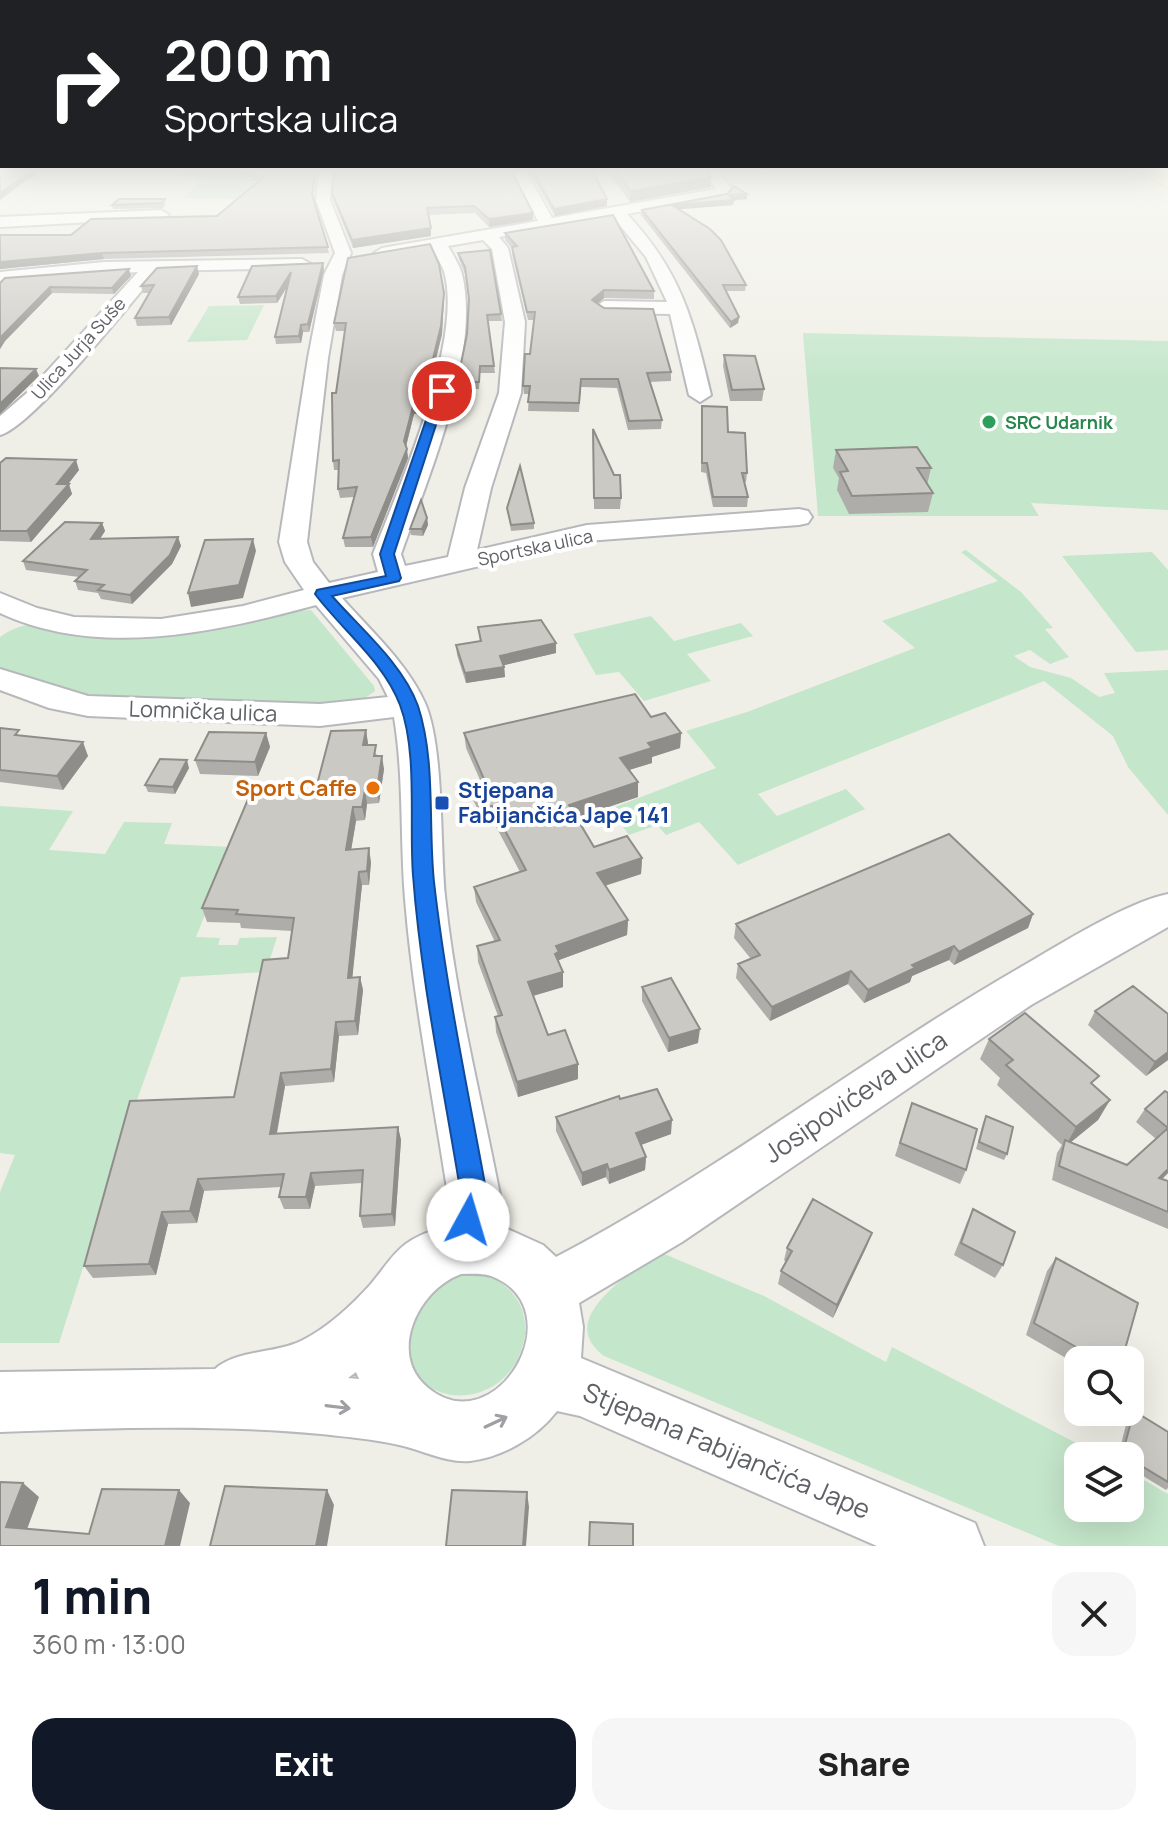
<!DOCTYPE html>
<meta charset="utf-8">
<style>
:root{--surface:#fff;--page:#f6f6f6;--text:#222;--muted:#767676;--accent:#111827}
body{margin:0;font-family:Manrope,sans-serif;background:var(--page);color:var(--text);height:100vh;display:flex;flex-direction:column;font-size:30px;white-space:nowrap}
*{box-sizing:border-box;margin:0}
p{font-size:26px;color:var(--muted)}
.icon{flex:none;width:44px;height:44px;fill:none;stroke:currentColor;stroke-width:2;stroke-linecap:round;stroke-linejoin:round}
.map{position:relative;height:1546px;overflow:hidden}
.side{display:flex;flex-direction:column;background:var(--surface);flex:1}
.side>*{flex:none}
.top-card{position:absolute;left:0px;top:0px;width:1168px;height:168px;box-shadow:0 8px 32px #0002;background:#202124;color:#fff;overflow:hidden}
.controls{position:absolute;left:1064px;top:1346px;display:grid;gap:16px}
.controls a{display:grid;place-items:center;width:80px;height:80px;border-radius:16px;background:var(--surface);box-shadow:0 8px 32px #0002;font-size:40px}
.pin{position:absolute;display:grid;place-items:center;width:68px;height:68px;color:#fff;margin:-34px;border:4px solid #fff;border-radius:50%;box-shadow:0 2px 8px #0007}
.me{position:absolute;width:88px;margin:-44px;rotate:6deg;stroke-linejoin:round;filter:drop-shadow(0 0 6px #0008)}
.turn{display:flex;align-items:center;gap:28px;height:168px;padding:0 32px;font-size:36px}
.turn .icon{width:104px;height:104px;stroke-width:2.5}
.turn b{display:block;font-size:56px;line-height:68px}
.round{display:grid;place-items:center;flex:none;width:84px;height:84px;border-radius:24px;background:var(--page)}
.summary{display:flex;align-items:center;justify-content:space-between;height:136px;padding:0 32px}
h1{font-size:48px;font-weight:800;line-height:60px;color:var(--accent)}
.cta{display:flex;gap:16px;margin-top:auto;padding:16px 32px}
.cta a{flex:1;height:92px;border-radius:24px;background:var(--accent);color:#fff;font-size:32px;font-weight:800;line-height:92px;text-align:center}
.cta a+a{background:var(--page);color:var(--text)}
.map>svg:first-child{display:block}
.green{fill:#c4e6ca}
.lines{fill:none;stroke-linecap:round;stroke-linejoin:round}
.minor-casing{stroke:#b7b8bc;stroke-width:4}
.major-casing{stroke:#eddc62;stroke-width:4}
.minor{fill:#fff;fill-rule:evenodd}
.major{fill:#fcfcaf;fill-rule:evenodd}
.wall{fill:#afada9}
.shaded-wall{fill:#8e8d89}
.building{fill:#cbc9c4;stroke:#8e8d89;stroke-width:2}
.oneway{stroke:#9ea0a3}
.route{fill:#1a73e8;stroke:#114b97;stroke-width:2}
.leisure-dot{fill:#2e9e5b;stroke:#fff;stroke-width:3}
.food-dot{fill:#e8710a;stroke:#fff;stroke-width:3}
.transit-dot{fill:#1a4fb4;stroke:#fff;stroke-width:3}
.labels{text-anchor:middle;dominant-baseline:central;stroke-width:8;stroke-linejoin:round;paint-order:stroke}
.far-street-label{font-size:18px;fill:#5e6066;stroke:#fff}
.far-leisure-label{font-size:18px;font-weight:bold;fill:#27864d;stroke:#fff;text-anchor:start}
.street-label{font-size:22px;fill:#5e6066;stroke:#fff}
.food-label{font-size:22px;font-weight:bold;fill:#c56008;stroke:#fff;text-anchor:end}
.transit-label{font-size:22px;font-weight:bold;fill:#164399;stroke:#fff;text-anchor:start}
.near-street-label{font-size:26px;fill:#5e6066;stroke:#fff}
</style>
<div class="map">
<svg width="1168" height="1546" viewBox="0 0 1168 1546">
<rect width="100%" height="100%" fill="#f0efe7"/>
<!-- green -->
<path class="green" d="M196 174 251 178 252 183 268 184 252 199 184 198 198 183Z
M264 305 247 340 187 342 209 306Z
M803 333 1168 341V510L1031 503 1039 516H818Z
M966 550 1021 592 1053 628 1045 629 1069 657 1050 664 1030 650 1014 656 1030 667 1071 678 1099 697 1115 693 1104 673 1168 670V815L1128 767 1113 736 1044 681 758 794 777 816 846 789 865 809 738 865 699 822 666 835 657 825 629 835 610 809 716 768 686 731 747 712 915 648 882 621 998 581 961 552Z
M1152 552 1168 570V650L1136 652 1062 556Z
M311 610 374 686 375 691 365 698 321 705 94 700 0 672V637C25 619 42 624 71 630Z
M651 616 674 641 741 623 753 636 687 654 711 681 644 701 619 672 596 675 573 634Z
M0 806 73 811 49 850 105 854 124 822 172 823 164 844 232 847 196 937 220 938 218 945H237L240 938 277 937 266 972 181 977 133 1111 59 1343H0V1192L15 1155 0 1153Z
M655 1250 764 1296 886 1362 892 1347 1101 1456H1078V1508H1130V1472L1168 1494V1546H1059L604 1356C554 1318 629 1279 655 1250Z
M474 1271C517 1281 538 1319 517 1360 490 1413 409 1406 407 1343 406 1317 411 1307 431 1291 448 1277 452 1272 474 1271Z"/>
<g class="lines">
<defs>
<path id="minor" d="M319 170H333L330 200 351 253 342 275 328 358 307 542 313 562 329 583 378 572 373 554C399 487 464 340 444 271 441 264 436 256 433 249L382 258 374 253 382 248 538 221 511 170H525L552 218 716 189 702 170H717L732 189 721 197 627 214C682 273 693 320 711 395L700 402 689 395 670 314 604 313 595 307 604 301 667 302 646 257 613 217 499 237 508 248 525 322 521 393 491 488 477 550 587 525 799 509 808 511 812 517 808 523 799 525 587 541 342 598C371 631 407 663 425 703 444 746 440 846 445 896 455 996 481 1096 500 1195L494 1223 543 1245 556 1257C718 1172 863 1058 1021 967 1059 945 1127 902 1168 894V927L1031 1005 682 1242 579 1303 583 1327 581 1358 975 1523 984 1546H877L580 1416 557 1411C537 1437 503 1457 470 1461 445 1463 423 1450 399 1445 374 1439 347 1437 321 1434 214 1424 107 1428 0 1432V1372L215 1369C238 1349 277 1354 303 1340 328 1327 351 1306 370 1285 396 1254 397 1242 440 1228L448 1195C433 1097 413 998 405 899 400 839 404 777 394 717L320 726 88 716 49 708 0 690V669L88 696 320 704 388 697 379 679 316 605C216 632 99 659 0 613V593L37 608 74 617 161 619 243 606 304 590 285 562 279 542 308 358 324 275 335 253 316 200ZM483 240 492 249 505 322 499 393 465 488 448 557 405 566 401 554C428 478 481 354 462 274 459 264 453 255 448 246ZM461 1274C471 1274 482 1273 491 1276 576 1308 496 1446 427 1387 387 1353 419 1289 461 1274ZM356 1372 359 1379 348 1378Z
M161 210 169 215 166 218 0 227V217Z
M302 259 311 264 308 268 158 271C131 303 32 427 0 435V416L28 392 138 272 0 282V272L104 262Z"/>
<path id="major" d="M1135 170H1157L1168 175V187Z"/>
</defs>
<!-- minor casing -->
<use href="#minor" class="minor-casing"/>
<!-- major casing -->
<use href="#major" class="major-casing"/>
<!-- minor -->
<use href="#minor" class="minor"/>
<!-- major -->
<use href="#major" class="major"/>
</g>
<!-- wall -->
<path class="wall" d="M315 170 313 199 329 253 104 259 0 269V235H71L217 216 258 181H252V178L176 176 175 171Z
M334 170 533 213V220L489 227 475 213 428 215 431 236 353 248 333 200 332 193Z
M528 170H592L607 199V206L555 216Z
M606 170H706L711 187 630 202Z
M727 194 747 199 734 200 733 205 679 209 746 285 745 291H726L739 317 738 323 730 328 641 215 642 210Z
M166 203 163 208 113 209 112 205Z
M505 233 654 291V299L604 298 597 304 671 372V381L649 382 662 420 661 429 628 430 617 388 581 387 579 412 528 411 529 394H524L523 386 530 354 534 320H528L512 254V248L505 240Z
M458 253 501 314 502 321H488L495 373H480L479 389H469L460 416H452V408L467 334 469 302 465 274 459 259Z
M323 263 324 270 309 332H303L301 343 276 344 275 337 288 286 277 303 240 304 238 297Z
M199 274 171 325 137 326 135 318 150 293H143L141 286Z
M131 276 114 294 52 293 5 341 0 349V283Z
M444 300 442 334 423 412 414 414 406 447 408 458 373 547H345L343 538 354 497 340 498 338 489 339 470H334L333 461 345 331H336L334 323Z
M724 355 764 389 762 401H730L723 366Z
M702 406 728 432 747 473 746 482H744L748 497 747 507H713L706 473 701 472Z
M593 429 621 498 620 509H594Z
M836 450 931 468 927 485 933 493 928 512 849 514 837 490 839 478 833 468Z
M0 463 79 470 68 484 72 494 31 542 0 541Z
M507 508 534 523V529L511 531Z
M427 518 428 525 423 536 411 535 410 529Z
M102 523 105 531 100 539 178 537 181 546 172 564 132 604 101 599 98 593 78 590 75 581 79 577 26 570 23 561Z
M478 627 556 643V653L504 665 505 677 466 683 457 655 456 645 480 641Z
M651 717 681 733 680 748 652 757V763L629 770 638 782V797L576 818 594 847 642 858 641 874 605 886 628 920 627 935 559 960 563 987 533 996 548 1035 578 1079 518 1097 496 1032 495 1017 498 1016 478 962 477 946 495 942 476 902 474 887 520 872 493 821 485 823 472 798 470 783 480 780 466 748 464 733Z
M0 728 22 736 88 756 63 790 0 782Z
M366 730 368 745 378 756 384 769 379 803 367 804 365 820 356 821 351 849 371 862 369 885H362L352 977H360L363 990 358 1035 339 1036 334 1082 285 1086 277 1134 398 1127 401 1140 395 1226 363 1228 360 1216 362 1183 315 1186 310 1209H284L279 1197 281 1187 204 1191 197 1223 168 1224 156 1275 93 1278 84 1266 234 1097 288 958 292 931 241 928 240 923 207 922 202 908 314 796Z
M266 733 270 747 258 776 200 774 195 760Z
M189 768 175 794 148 792 145 785Z
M1033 914 1028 928 954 965 949 960 912 976 910 982 864 1003 848 984 770 1021 736 978 738 964 751 959 734 938 736 924Z
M642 987 698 1043 668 1052 642 1001Z
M1095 1011 1168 1014V1060L1146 1076 1088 1025Z
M989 1039 1094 1086 1110 1100 1098 1120 1071 1142 1127 1165 1156 1139 1136 1122 1145 1109 1168 1093V1173L1162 1179 1168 1181V1229L1052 1180 1057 1153 1062 1145 997 1085 1000 1078 980 1059Z
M620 1099 671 1134 641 1145 646 1157 645 1170 609 1184 606 1177 582 1186 556 1131V1117Z
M912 1103 966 1170 960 1184 895 1156Z
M986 1116 1007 1154 1004 1160 976 1149 983 1123Z
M973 1209 1003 1265 995 1278 954 1255 967 1222Z
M872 1233 833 1318 778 1284 781 1271 786 1262 784 1260 787 1248Z
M1056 1258 1122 1360H1078V1365L1026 1335 1047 1271Z
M1134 1411 1168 1432V1488L1166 1490 1130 1468V1456H1118L1128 1417Z"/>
<!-- shaded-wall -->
<path class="shaded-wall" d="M33 170H43L21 184 0 200V193Z
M711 177V187L630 202 631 191Z
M747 194V199L734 200 733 205 672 210V205Z
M607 199V206L555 216 554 209Z
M533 213V220L489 227V219Z
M431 228V236L353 248 352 240Z
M102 253 104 259 0 269V262Z
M323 263 324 270 309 332 308 324Z
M197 266 199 274 171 325 169 317Z
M129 269 131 276 114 294 112 288Z
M291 272 292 278 277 303 276 296Z
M50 287 52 293 5 341 0 349V338L2 334Z
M604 290V298L592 308V300Z
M444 293 442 334 423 412 414 414 405 450 404 441Z
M739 317 738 323 730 328 731 322Z
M301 325 303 332 301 343 299 336Z
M36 369 39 376 0 414V404Z
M469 382V389L460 416 459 408Z
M407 449 408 458 373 547 371 537Z
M76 460 79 470 62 492 69 484 72 494 31 542 27 531 57 484Z
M427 518 428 525 423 536 422 529Z
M102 523 105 531 94 548 91 539Z
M178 537 181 546 172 564 132 604 130 595Z
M253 539 256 551 243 598 191 607 188 593Z
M556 643V653L501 666 500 656Z
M504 667 505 677 466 683 465 673Z
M366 730 368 743 366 759 363 745Z
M266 733 270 747 258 776 255 762Z
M681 733 680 748 652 757V763L619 773 620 758 648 743Z
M83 742 88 756 63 790 57 776Z
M382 756 384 769 379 803 377 790Z
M187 760 189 768 175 794 173 787Z
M638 782V797L569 820V805Z
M365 790 367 804 365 820 362 807Z
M492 806 493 821 485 823 484 808Z
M353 807 356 821 349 863 346 850Z
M369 848 371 862 369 885 367 871Z
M642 858 641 874 597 888V873Z
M359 872 362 885 351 991 348 978Z
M1033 914 1028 928 954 965 959 952Z
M628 920 627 935 559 960V968L555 954 556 946Z
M954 946 949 960 912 976 910 982 864 1003 868 990 912 965Z
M851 971 848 984 770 1021 772 1007Z
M563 972V987L529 997 528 982Z
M360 977 363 990 358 1035 355 1021Z
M336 1022 339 1036 334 1082 331 1069Z
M700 1029 698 1043 668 1052 669 1038Z
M1168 1052V1060L1146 1076 1155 1062Z
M578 1064V1079L518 1097 517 1082Z
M281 1073 285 1086 274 1147 270 1134Z
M1110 1100 1098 1120 1065 1147 1076 1127Z
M672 1120 671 1134 635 1147 636 1133Z
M398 1127 401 1140 395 1226 392 1214Z
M646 1157 645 1170 609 1184V1170Z
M607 1164 606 1177 582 1186V1173Z
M1168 1169V1173L1150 1191 1159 1178Z
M311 1173 315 1186 310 1209 306 1197Z
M198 1179 204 1191 197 1223 190 1211Z
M162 1212 168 1224 156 1275 149 1264Z
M872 1233 867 1246 833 1318 837 1305Z
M23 1483 39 1497 23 1540 6 1527Z
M179 1490 190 1503 180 1546H165Z
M327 1490 334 1505 327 1546H316Z
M527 1492 529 1507 526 1546H523Z"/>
<!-- building -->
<path class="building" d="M0 170H33L0 193Z
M176 170H315L312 195 328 247 102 253 0 262V235H71L91 219 217 216 265 176H251L254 173Z
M334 170H511L533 213 489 219 474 206 427 208 431 228 352 240 332 193Z
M532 170H592L607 199 554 209Z
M614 170H706L711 177 631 191Z
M734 186 747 194 729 195 734 200 672 205 710 229 721 240 746 285H723L739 317 731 322 642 210 727 194Z
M119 199H165L162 203 112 205Z
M613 215 654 291 604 290 592 300 604 308 653 309 671 372 647 373 662 420 629 421 618 379H581L579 403 528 402 530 386H523L525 354H530L535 312H527L512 247 517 246 505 233Z
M430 244 439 264 444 293 441 326 422 404 413 406 404 441 407 449 371 537 343 538 357 487 338 489 339 460 333 461 332 393H336L346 323H334L348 258Z
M490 250 501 314 487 315 494 366H480L479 382H469L459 408H452L467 334 469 299 465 267 458 253Z
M323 263 308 324 301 325 299 336 275 337 291 272 276 296 238 297 252 266Z
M197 266 169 317 135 318 154 285 141 286 157 268Z
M129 269 112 288 50 287 0 338V283L5 278Z
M724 355 755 356 764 389 732 390Z
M0 368 36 369 0 404Z
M702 406 727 407 728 432 745 433 747 473H742L748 497H713L707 463H702Z
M593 429 614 475H620L621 498H594Z
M917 447 931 468H917L933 493 852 496 840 472 848 471 836 450Z
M6 458 76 460 57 484H69L27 531H0V463Z
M520 466 534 523 511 525 507 508Z
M421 500 427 518 422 529H410Z
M65 522 102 523 91 539 178 537 170 555 130 595 98 590 104 585 75 581 87 570 23 561Z
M253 539 239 585 188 593 205 540Z
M541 620 556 643 500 656 504 667 465 673 456 645 481 641 478 627Z
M635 694 651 717 665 713 681 733 648 743 652 748 620 758 638 782 569 805 594 847 627 836 642 858 597 873 628 920 556 946 559 952 555 954 563 972 528 982 548 1035 565 1030 578 1064 517 1082 495 1017 502 1015 477 946 500 940 474 887 526 870 492 806 484 808 470 783 484 779 464 733Z
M0 728 19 730 15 735 83 742 57 776 0 770Z
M366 730 363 745H376L374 756H382L377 790H365L362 807H353L346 850 369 848 367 871 359 872 348 978 360 977 355 1021 336 1022 331 1069 281 1073 270 1134 398 1127 392 1214 360 1216 363 1170 311 1173 306 1197H279L284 1174 198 1179 190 1211 162 1212 149 1264 84 1266 130 1101 234 1097 263 960 288 958 294 918 236 914 238 910 202 908 251 792 314 796 331 731Z
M209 732 266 733 255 762 195 760Z
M160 759 187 760 173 787 145 785Z
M949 834 1033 914 959 952 954 946 912 965 915 968 868 990 851 971 772 1007 738 964 760 955 736 924Z
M671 978 700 1029 669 1038 642 987Z
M1133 986 1168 1014V1052L1155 1062 1095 1011Z
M1025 1013 1099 1076 1091 1083 1110 1100 1076 1127 1006 1065 1013 1060 989 1039Z
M657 1089 672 1120 636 1133 646 1157 609 1170 607 1164 582 1173 556 1117 619 1096 620 1099Z
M1165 1091 1168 1093V1169L1159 1178 1168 1181V1212L1059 1166 1065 1140 1127 1165 1168 1128 1145 1109Z
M912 1103 977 1129 966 1170 900 1143Z
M986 1116 1013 1127 1007 1154 979 1142Z
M813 1199 872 1233 837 1305 781 1271 792 1251 787 1248Z
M973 1209 1015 1232 1003 1265 961 1243Z
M1056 1258 1138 1303 1122 1360H1099L1034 1323Z
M1134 1411 1168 1432V1482L1130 1459V1456L1122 1455Z
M0 1482 23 1483 6 1527 89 1534 102 1489 179 1490 165 1546H0Z
M225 1486 327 1490 316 1546H210Z
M452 1490 527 1492 523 1546H446Z
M590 1522 633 1524V1546H589Z"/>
<!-- one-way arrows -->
<defs><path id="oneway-shaft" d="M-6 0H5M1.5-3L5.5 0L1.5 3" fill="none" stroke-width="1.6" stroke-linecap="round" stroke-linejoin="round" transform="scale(2)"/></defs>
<g class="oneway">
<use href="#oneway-shaft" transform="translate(338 1407) rotate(7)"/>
<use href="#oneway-shaft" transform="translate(496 1422) rotate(-25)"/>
</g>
<!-- sky -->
<linearGradient id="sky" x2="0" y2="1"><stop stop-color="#8fbdf0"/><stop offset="0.44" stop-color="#f8f8f4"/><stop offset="1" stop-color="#f8f8f4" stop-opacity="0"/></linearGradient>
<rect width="1168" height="386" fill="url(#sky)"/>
<!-- route -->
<path class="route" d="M442 388 447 391 394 554 401 578 399 581 332 596C361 629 403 664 418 706 436 761 428 825 434 882 446 987 468 1091 487 1195L477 1230 468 1233 459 1230 455 1220 461 1195C444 1089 421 982 413 875 409 823 418 753 400 705 384 662 342 630 315 594L317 590 386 576 380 554 436 391Z"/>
<!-- markers -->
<circle class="leisure-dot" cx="989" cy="422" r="8"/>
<circle class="food-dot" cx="373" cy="788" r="8"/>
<rect class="transit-dot" x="434" y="795" width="16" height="16" rx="4"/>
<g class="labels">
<!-- far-street labels -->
<g class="far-street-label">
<text transform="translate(78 348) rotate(-48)">Ulica Jurja Suše</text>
<text transform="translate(535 547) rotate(-12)">Sportska ulica</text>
</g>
<!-- far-leisure labels -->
<g class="far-leisure-label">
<text x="1005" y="422">SRC Udarnik</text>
</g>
<!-- street labels -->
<g class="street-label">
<text transform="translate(203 711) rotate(2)">Lomnička ulica</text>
</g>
<!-- food labels -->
<g class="food-label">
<text x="357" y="788">Sport Caffe</text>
</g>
<!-- transit labels -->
<g class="transit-label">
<text x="458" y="790">Stjepana<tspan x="458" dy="25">Fabijančića Jape 141</tspan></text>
</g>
<!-- near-street labels -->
<g class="near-street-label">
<text transform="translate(855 1096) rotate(-34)">Josipovićeva ulica</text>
<text transform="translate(727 1450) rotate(23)">Stjepana Fabijančića Jape</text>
</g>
</g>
</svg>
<div class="controls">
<a><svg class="icon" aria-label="search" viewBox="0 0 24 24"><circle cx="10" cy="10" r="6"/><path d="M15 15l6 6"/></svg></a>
<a><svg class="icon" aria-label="layers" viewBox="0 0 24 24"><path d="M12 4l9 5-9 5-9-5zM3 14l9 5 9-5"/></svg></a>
</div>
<div class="pin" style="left:442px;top:391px;background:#d93025"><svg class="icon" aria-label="arrive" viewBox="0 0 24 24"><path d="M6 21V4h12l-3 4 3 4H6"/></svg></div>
<svg class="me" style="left:468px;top:1220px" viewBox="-20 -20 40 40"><circle r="19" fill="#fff"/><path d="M0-13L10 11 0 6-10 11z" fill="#1a73e8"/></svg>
<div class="top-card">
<div class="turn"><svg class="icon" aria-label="right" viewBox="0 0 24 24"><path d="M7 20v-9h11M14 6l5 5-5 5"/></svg><div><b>200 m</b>Sportska ulica</div></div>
</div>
</div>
<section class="side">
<div class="summary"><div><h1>1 min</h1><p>360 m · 13:00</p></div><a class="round"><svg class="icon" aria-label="close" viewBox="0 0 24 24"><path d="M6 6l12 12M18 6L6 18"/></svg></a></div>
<div class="cta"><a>Exit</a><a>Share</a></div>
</section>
